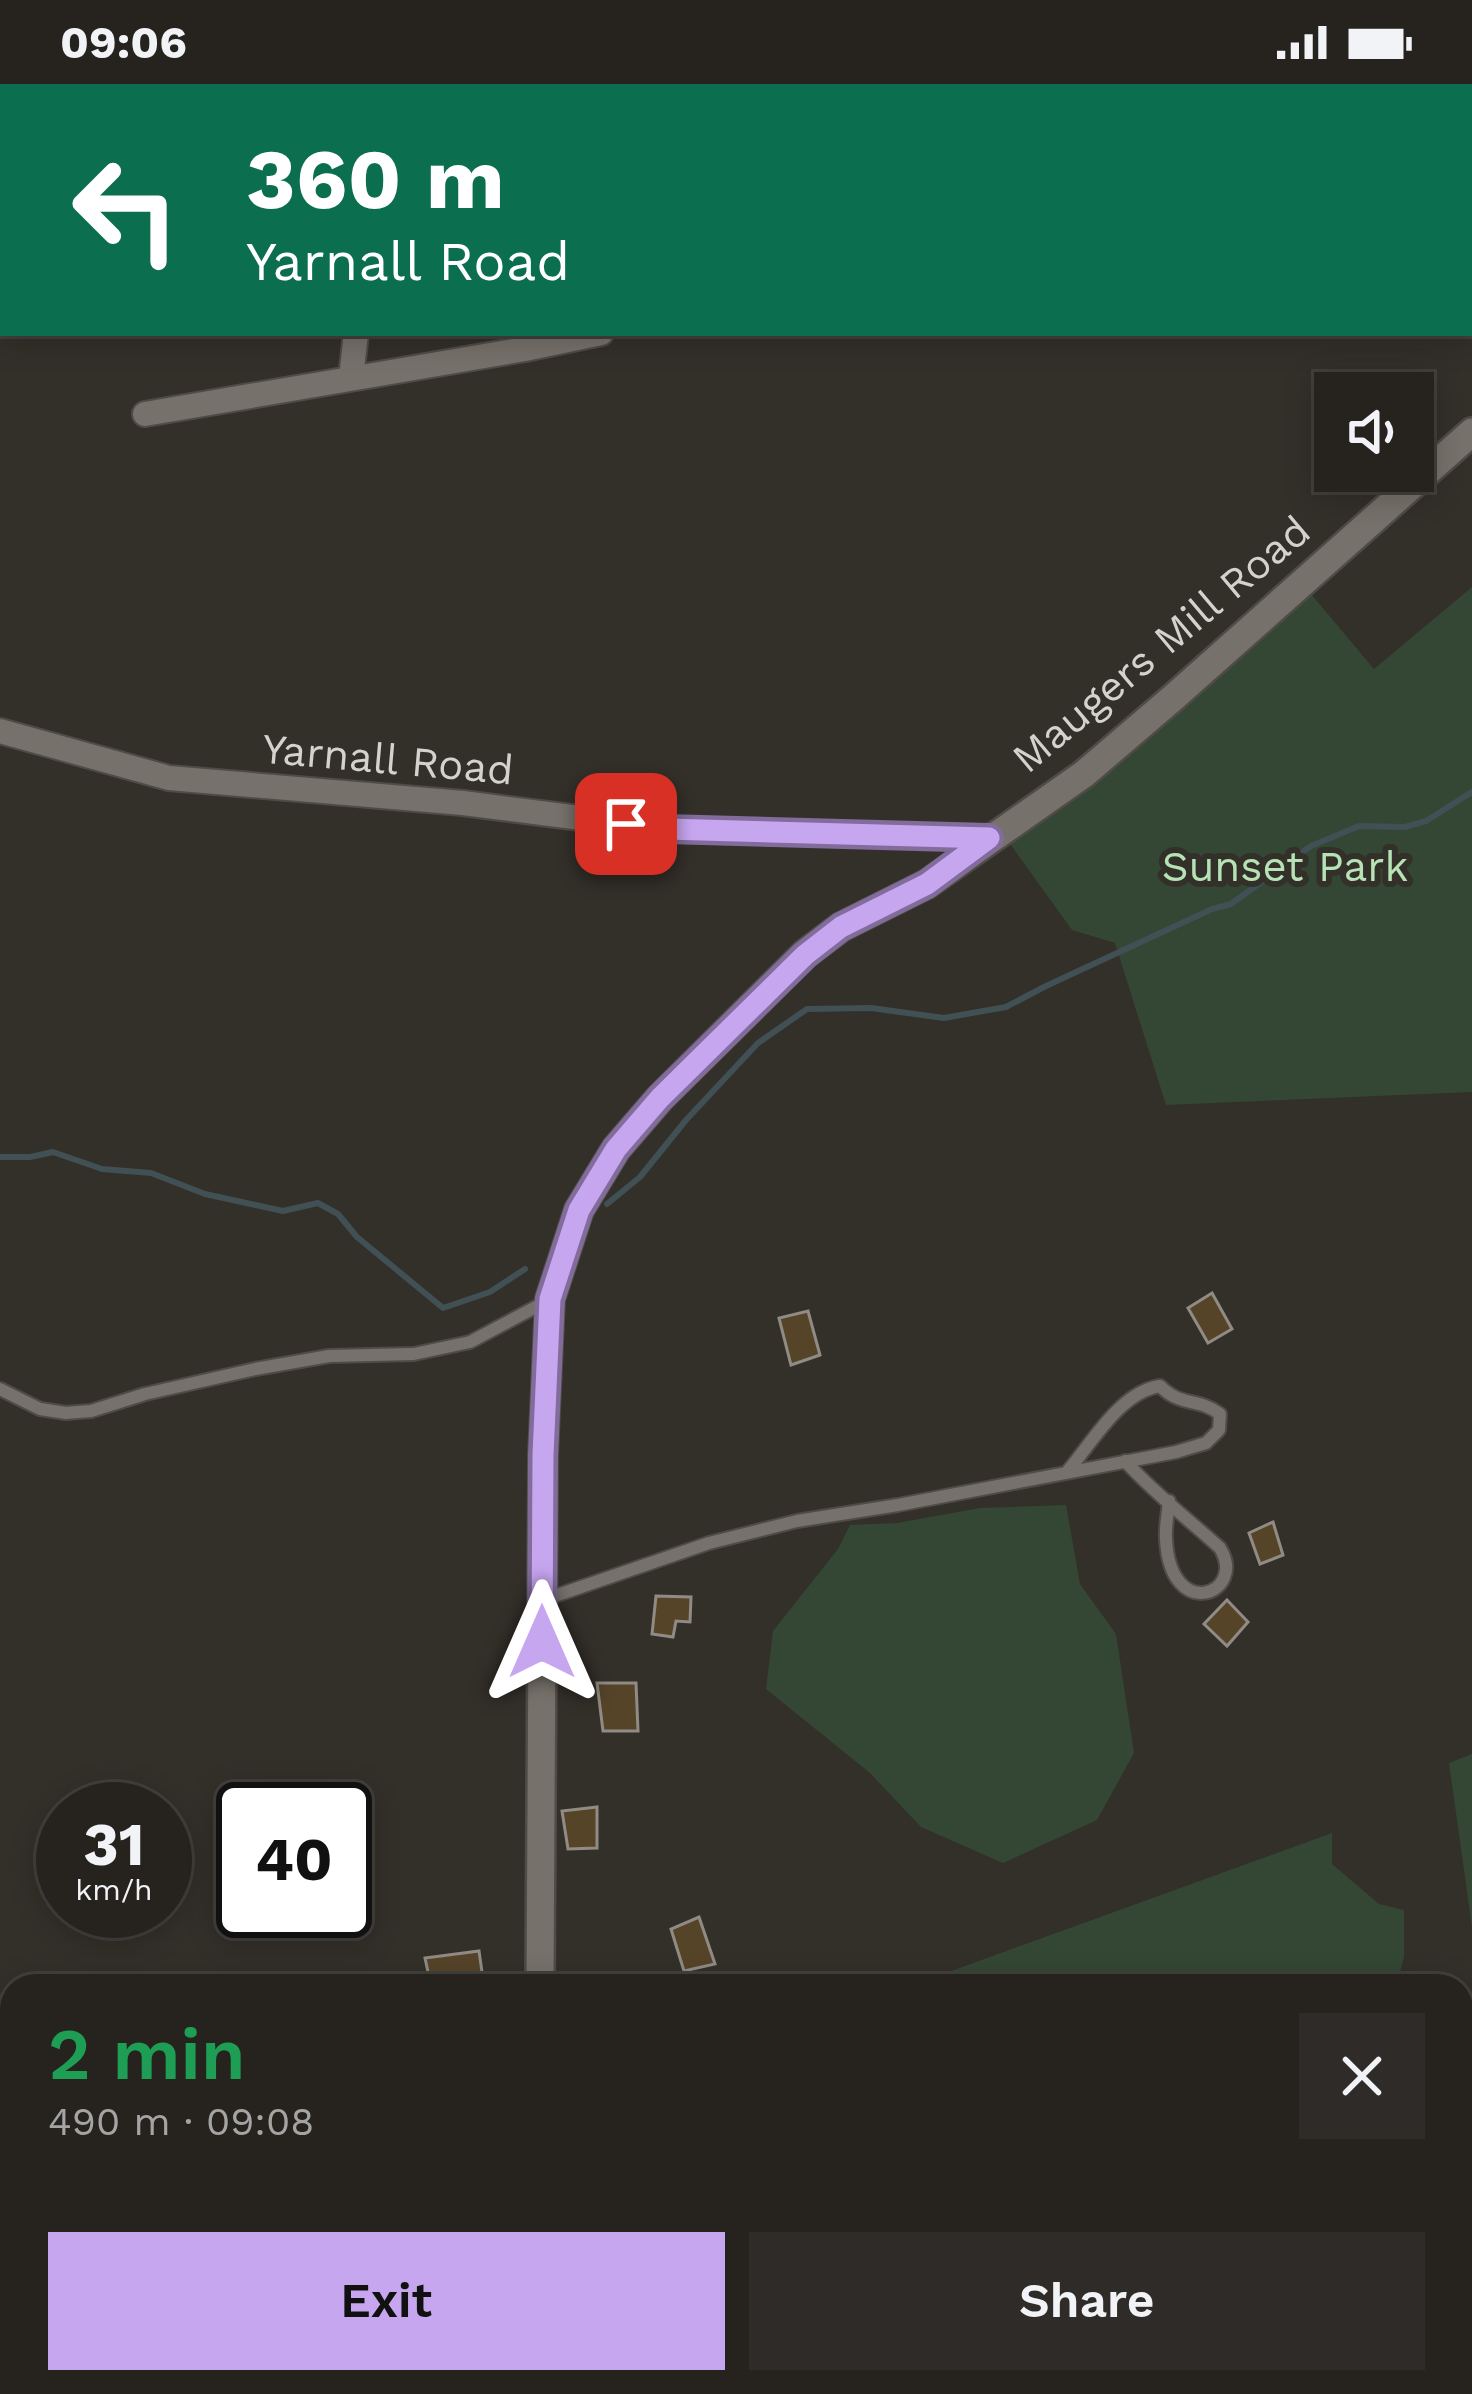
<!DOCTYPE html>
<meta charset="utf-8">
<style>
:root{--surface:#26231f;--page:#2e2b28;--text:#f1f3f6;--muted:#a4a4a4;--line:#42403d;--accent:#c7a6f0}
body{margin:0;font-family:"Work Sans",sans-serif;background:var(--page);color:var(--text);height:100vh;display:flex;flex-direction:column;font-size:45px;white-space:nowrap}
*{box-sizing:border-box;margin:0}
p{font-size:39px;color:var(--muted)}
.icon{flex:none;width:66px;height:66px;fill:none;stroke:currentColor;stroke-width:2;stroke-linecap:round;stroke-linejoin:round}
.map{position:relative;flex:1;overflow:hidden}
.sheet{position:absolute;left:0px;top:1890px;width:1473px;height:420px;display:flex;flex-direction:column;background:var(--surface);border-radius:36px 36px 0 0;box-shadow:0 6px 30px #0003,0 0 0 3px var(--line)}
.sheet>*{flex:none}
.guide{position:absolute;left:0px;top:0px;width:1473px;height:252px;box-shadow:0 6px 30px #0003,0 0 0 3px var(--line);background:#0b6e4f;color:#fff;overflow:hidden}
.buttons{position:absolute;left:1314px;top:288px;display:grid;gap:24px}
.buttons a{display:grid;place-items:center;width:120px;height:120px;border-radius:0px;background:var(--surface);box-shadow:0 6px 30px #0003,0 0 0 3px var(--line);font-size:60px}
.speed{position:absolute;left:36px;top:1698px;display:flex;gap:24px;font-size:60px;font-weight:700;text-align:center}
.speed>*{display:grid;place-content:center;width:156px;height:156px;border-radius:50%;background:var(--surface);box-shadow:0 6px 30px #0003,0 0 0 3px var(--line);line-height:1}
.speed small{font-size:30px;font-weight:400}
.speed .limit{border:6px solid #111;border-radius:18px;background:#fff;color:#111}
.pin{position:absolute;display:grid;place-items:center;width:102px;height:102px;color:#fff;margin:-51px;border-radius:24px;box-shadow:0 6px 18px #0006}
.me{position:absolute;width:132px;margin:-66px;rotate:0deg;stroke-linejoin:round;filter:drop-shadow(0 0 9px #0008)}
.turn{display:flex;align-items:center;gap:42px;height:252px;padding:0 48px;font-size:54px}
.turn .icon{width:156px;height:156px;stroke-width:2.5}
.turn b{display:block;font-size:84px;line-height:102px}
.round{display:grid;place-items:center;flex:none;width:126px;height:126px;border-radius:0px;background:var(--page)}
.head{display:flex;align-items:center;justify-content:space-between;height:204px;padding:0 48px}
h1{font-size:72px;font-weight:600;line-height:90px;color:#1e9e55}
.primary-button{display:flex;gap:24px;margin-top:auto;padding:24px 48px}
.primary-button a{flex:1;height:138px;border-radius:0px;background:var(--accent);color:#111;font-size:48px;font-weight:600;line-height:138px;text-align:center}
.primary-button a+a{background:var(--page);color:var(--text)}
.status{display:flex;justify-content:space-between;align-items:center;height:84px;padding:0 60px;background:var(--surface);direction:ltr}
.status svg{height:33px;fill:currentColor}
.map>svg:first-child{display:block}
.green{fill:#344734}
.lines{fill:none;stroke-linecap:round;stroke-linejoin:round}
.stream{stroke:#405054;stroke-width:6}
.building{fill:#564429;stroke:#908b84;stroke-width:3}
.service-casing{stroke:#4f4b47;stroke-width:16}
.minor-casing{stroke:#4f4b47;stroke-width:28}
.tertiary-casing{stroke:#4f4b47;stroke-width:32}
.service{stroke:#76716a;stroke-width:12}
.minor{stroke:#76716a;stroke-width:24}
.tertiary{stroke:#76716a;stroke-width:27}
.route-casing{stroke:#816c9c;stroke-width:30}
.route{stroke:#c7a6f0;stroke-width:21}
.labels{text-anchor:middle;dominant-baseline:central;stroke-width:12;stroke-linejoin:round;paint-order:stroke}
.street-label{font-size:42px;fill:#d4d2ce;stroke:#332f29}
.park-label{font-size:42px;fill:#b6e3b5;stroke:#332f29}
</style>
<div class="status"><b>09:06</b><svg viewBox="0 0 49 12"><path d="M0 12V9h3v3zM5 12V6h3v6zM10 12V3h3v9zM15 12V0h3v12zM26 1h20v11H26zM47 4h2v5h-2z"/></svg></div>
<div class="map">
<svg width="1472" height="2310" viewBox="0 0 1472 2310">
<rect width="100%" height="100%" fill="#332f29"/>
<!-- green -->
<path class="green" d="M1472 503V1008L1166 1021 1115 859 1072 846 1008 757 1097 696 1176 630 1311 510 1374 585Z
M1066 1421 1080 1500 1116 1550 1134 1669 1097 1736 1003 1779 921 1743 870 1689 766 1605 773 1547 838 1465 850 1441 897 1439 980 1424Z
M1472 1670V1843L1449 1679Z
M1332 1749V1780L1379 1820 1404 1826V1873L1396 1902H910Z
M1461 2069 1472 2119V2306L1465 2310H1366L1364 2298H1461Z
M573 2298H782L783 2310H573Z
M899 2298H1074L1049 2310H900Z
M1138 2298H1346L1348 2310H1140Z"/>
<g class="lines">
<!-- stream -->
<path class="stream" d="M0 1073H30L53 1068 102 1085 151 1089 205 1110 283 1127 318 1119 338 1130 357 1153 443 1224 490 1208 525 1185
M607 1120 640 1093 686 1036 758 959 807 925 871 924 944 934 1006 923 1046 902 1212 825 1231 820 1311 762 1359 742 1405 743 1426 737 1472 708"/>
</g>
<!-- building -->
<path class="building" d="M1212 1209 1232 1245 1208 1259 1188 1224Z
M808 1227 820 1271 791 1281 779 1234Z
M1273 1438 1283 1471 1260 1480 1249 1449Z
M656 1512 691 1513 690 1538 676 1537 673 1553 652 1550Z
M1227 1516 1248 1538 1227 1562 1204 1540Z
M597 1599H636L638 1647H603Z
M597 1723V1764L568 1765 562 1727Z
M699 1833 715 1880 684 1887 671 1845Z
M479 1867 484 1902H431L425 1874Z"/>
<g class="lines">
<defs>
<path id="service" d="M0 1305 40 1325 66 1329 91 1327 145 1310 255 1285 329 1272 414 1270 470 1258 549 1216
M1125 1377C1154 1409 1188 1435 1220 1464 1248 1510 1170 1540 1166 1455 1165 1443 1168 1429 1169 1417
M543 1516 709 1459 797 1437 898 1421 1176 1368 1206 1359 1219 1346 1220 1330C1198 1313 1182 1324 1160 1302 1120 1308 1092 1359 1067 1388"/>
<path id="minor" d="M386 3 387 0
M709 3 710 0
M1322 3V0
M351 294 356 249
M145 330 525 265 601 249
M0 647 169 694 463 719 666 745 989 754
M0 2111 12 2110"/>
<path id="tertiary" d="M540 1902 543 1371 550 1215 579 1126 616 1065 660 1014 805 870 841 843 927 800 1084 690 1174 613 1472 348
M539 2310V2298"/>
</defs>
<!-- service casing -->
<use href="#service" class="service-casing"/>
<!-- minor casing -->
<use href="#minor" class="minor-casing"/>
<!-- tertiary casing -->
<use href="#tertiary" class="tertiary-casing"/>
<!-- service -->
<use href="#service" class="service"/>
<!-- minor -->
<use href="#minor" class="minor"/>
<!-- tertiary -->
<use href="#tertiary" class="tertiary"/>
</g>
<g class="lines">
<defs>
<path id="route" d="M542 1558 543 1371 550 1215 579 1126 616 1065 660 1014 805 871 841 843 927 800 989 754 666 745 626 740"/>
</defs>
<!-- route casing -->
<use href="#route" class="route-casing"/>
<!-- route -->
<use href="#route" class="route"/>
</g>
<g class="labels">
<!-- street labels -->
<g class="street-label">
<text transform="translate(1161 560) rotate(-40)">Maugers Mill Road</text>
<text transform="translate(388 675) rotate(5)">Yarnall Road</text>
</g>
<!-- park labels -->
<g class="park-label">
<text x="1285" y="782">Sunset Park</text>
</g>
</g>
</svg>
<div class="buttons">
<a><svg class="icon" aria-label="sound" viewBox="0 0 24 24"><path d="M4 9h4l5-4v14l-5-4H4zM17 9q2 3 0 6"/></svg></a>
</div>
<div class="speed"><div>31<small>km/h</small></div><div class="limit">40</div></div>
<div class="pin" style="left:626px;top:740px;background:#d93025"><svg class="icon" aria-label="arrive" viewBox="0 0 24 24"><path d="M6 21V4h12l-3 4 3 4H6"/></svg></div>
<svg class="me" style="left:542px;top:1558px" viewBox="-20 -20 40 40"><path d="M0-17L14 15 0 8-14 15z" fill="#c7a6f0" stroke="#fff" stroke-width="4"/></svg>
<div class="guide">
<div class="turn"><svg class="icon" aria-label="left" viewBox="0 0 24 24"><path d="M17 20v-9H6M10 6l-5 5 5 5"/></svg><div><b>360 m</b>Yarnall Road</div></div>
</div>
<section class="sheet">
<div class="head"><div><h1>2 min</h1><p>490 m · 09:08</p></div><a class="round"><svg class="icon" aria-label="close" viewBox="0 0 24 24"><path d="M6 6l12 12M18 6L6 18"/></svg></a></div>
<div class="primary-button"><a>Exit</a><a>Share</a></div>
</section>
</div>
